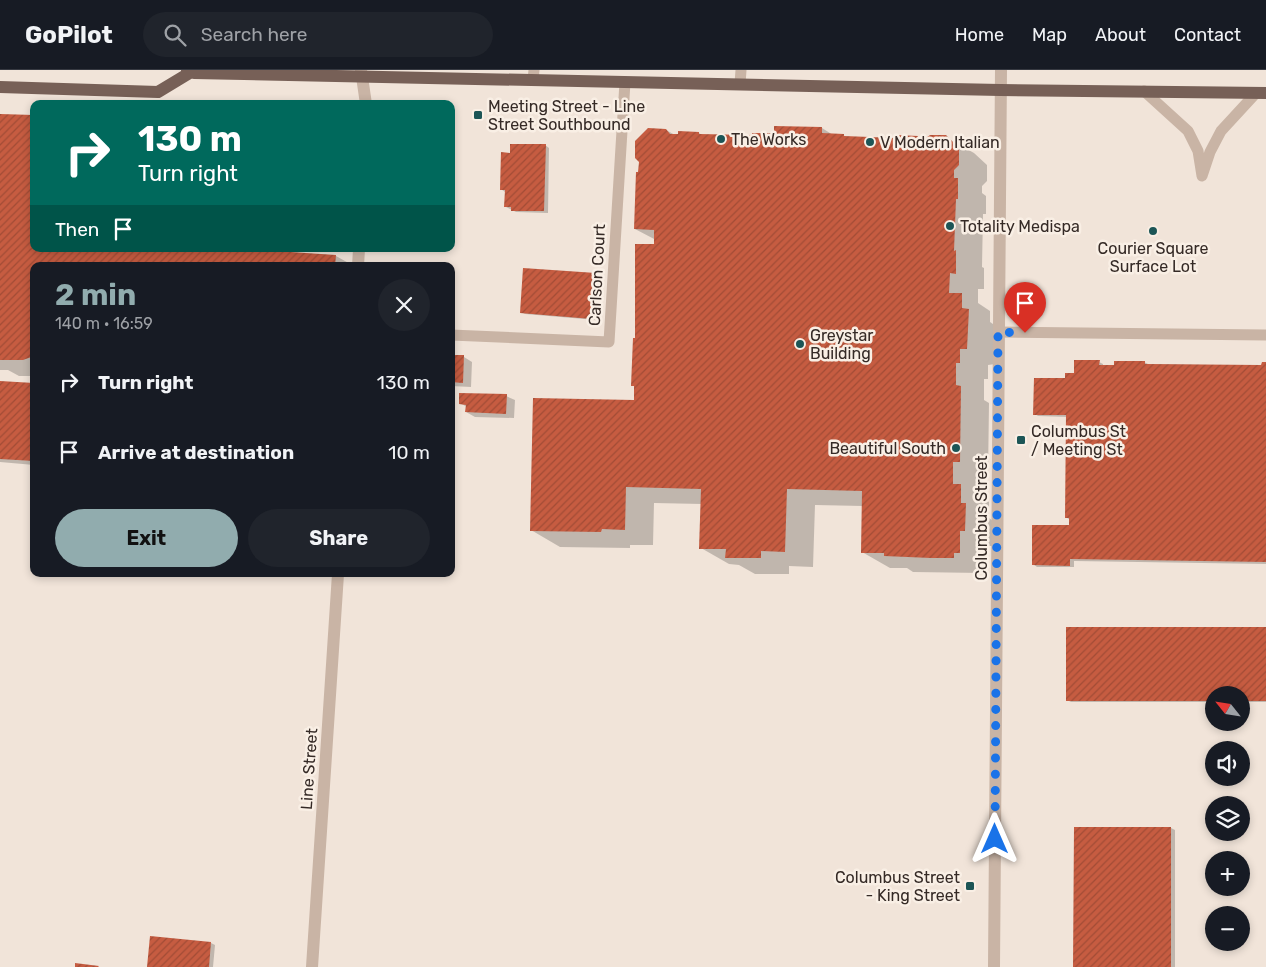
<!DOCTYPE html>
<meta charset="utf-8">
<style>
:root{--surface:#171b24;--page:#20242c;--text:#f1f3f6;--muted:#9ea1a6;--line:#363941;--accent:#91acae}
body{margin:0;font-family:Rubik,sans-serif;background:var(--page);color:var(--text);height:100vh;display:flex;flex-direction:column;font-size:19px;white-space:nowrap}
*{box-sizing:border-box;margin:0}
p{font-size:16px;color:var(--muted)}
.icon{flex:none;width:28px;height:28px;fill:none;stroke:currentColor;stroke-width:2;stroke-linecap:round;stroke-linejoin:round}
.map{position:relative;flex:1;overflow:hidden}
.panel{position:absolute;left:30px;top:192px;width:425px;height:315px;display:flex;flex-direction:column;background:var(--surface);border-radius:10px;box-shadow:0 2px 8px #0003}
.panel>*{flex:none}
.guide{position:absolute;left:30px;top:30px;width:425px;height:152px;border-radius:10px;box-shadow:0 2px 8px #0003;background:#00695c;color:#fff;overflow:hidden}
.needle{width:32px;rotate:300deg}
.buttons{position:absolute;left:1205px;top:616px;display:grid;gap:10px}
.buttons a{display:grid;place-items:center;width:45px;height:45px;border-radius:50%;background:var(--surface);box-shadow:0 2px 8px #0003;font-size:25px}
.pin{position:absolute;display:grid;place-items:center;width:42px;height:42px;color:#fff;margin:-51px -21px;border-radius:50% 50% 50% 0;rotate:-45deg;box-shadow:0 0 5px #0007}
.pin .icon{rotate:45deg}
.me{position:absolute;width:55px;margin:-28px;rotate:0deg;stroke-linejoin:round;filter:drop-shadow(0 0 4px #0008)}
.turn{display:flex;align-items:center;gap:18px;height:105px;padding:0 25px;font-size:22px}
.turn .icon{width:65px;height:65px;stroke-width:2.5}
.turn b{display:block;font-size:35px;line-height:42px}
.then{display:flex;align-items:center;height:48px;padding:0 25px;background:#0003;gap:10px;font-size:19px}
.round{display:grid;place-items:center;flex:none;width:52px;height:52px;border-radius:26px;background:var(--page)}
.overview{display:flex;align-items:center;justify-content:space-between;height:85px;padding:0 25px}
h1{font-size:30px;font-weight:700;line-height:38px;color:var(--accent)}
.button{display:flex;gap:10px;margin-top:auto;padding:10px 25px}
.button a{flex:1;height:58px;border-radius:30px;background:var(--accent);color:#111;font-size:20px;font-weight:700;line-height:58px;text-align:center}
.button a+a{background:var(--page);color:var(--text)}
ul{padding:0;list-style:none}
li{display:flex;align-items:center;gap:15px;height:70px;padding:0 25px}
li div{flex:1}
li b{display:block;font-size:19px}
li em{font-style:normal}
header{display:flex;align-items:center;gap:30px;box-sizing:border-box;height:70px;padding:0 25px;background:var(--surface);border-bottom:1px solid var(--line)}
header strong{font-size:24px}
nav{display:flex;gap:28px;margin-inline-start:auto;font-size:18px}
.search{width:350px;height:45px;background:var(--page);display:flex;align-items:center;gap:12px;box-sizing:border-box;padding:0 18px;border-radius:28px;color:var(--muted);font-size:19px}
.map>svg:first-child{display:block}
.shadow{fill:#0003}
.building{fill:url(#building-hatch)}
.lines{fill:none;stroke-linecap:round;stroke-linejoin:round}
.service{stroke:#c9b4a5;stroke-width:11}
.minor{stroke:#c9b4a5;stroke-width:12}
.tertiary{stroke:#c9b4a5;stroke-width:12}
.primary{stroke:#776057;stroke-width:12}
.route{stroke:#1a73e8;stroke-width:9;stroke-dasharray:0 16.2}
.poi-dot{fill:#1c5556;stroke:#f9efe5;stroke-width:2}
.labels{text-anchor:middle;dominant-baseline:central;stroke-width:5;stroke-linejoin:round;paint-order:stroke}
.poi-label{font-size:16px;fill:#352a26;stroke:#f9efe5;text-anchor:start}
.street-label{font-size:16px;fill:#352a26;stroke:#f9efe5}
</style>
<header>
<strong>GoPilot</strong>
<div class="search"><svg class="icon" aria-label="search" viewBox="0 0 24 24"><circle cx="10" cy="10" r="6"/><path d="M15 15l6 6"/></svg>Search here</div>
<nav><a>Home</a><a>Map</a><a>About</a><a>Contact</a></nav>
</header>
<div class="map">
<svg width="1266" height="897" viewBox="0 0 1266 897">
<defs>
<pattern id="building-hatch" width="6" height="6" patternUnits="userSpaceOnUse" patternTransform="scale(1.25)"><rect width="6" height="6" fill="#c65c41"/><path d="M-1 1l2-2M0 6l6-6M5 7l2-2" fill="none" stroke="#a24c36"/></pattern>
</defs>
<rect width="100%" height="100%" fill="#f1e4d9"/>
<!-- shadow -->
<path class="shadow" d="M0 45 34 179H206L336 186 354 196H34V306H19L8 300H0Z
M822 58 833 65H843L848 68 897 69 918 67 922 70 945 67 974 83 987 95V111L982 116V123L986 126V144H983L982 197 984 198V219H978V233L990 241V252L996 256 995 294 988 295V309H984V330L989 333 988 407H981V427L989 432V448L993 451V476H988V499H982V503L913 502 907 498H890L862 482 863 436 815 435 813 497 789 496V504H755L739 495 729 494 701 478 702 434 654 433 653 475H630V478L560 477 531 460 635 331V317L633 315 637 269 655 176 656 170 635 159 640 104 666 60 675 65 699 63 703 66H753Z
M545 75 549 78 548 143 516 142 506 137 505 122 501 119 512 84Z
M595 205 599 207 596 250 525 244 521 242Z
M451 286 464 287 472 292 471 317 451 316Z
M1099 292 1103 294V296L1144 292 1148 294 1263 296 1266 293V494L1074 491V497H1037L1033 494 1070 456V450L1066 447 1068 347 1038 346 1035 344 1066 310Z
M0 312 34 315V395L0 392Z
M506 326 515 330 514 348 475 347 466 342 467 337 460 333Z
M1266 559V632H1241V625H1214V632H1071L1067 630Z
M1171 758 1175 760V897H1074Z
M211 873 215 875 213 897H148Z"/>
<!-- building -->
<path class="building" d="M0 44 34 45V179H224L261 181V180L336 185 335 196H34V286L23 290H0Z
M774 56 822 57V63L844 64V66L896 68 897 65 918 66 917 68H926L930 65H946L959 78V95L954 100V108H958V129H956L954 181 956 180V204L950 203 949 223H962V238L969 239 967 279H960V293H956V315L961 316 960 392H953V414H961V433H966L965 461H960V483H954V488H931L884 486V483H861L862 421 787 419 785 482 761 481V488H725L726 479H699L701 419 626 417 625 460 602 459 601 462 530 461 533 328 634 330V316H631L633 268H635V174H654V160L634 159 636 102H638L639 92 635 88V71L648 58 666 59 670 64H678V61L699 62V64L752 65V63H774Z
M510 74H546L544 141H511V137H504L505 120H500L501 82 510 83Z
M523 198 596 203 592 249 520 243Z
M451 285H464L463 313 451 312Z
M1074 290H1100L1099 295H1114V291H1145V294L1261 295 1262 292H1266V492L1070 489V496L1032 495V455H1069V448H1065L1066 345H1033L1034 308H1065V303H1074Z
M0 311 34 313V391L0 389Z
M459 323 507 324 506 344 465 342 466 335 459 334Z
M1066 557H1266V631H1241V625H1214V631H1066Z
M1074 757H1171V897H1073Z
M150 866 211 872 209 897H147Z
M75 893 99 896 98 897H75Z"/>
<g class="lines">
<!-- service -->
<path class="service" d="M533 10 534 0
M740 14 741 0
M1144 21 1188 61 1198 81 1202 106 1210 82 1221 61 1256 23
M999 262 1266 265
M451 265 609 272 625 12"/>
<!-- minor -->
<path class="minor" d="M361 0 366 34
M358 196 359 179
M312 897 338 504"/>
<!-- tertiary -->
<path class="tertiary" d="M994 897 1001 0"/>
<!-- primary -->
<path class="primary" d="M187 0 194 3 1000 20 1266 23
M0 17 158 22 191 2"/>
</g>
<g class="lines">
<!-- route -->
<path class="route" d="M995 769 998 262 1025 263"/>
</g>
<!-- markers -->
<g class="poi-dot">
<rect x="473" y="40" width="10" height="10" rx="2.5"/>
<circle cx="721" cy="69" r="5"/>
<circle cx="870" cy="72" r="5"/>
<circle cx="950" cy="156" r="5"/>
<circle cx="1153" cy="161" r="5"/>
<circle cx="800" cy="274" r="5"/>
<rect x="1016" y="365" width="10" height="10" rx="2.5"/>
<circle cx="956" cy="378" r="5"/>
<rect x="965" y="811" width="10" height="10" rx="2.5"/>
</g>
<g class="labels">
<!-- poi labels -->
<g class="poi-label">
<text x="488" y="36">Meeting Street - Line<tspan x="488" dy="18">Street Southbound</tspan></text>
<text x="731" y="69">The Works</text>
<text x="880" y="72">V Modern Italian</text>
<text x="960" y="156">Totality Medispa</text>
<text x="1153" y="178" text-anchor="middle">Courier Square<tspan x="1153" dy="18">Surface Lot</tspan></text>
<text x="810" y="265">Greystar<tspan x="810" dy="18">Building</tspan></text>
<text x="1031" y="361">Columbus St<tspan x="1031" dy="18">/ Meeting St</tspan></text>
<text x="946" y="378" text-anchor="end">Beautiful South</text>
<text x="960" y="807" text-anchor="end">Columbus Street<tspan x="960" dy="18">- King Street</tspan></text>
</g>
<!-- street labels -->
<g class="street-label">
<text transform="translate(597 205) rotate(-87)">Carlson Court</text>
<text transform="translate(981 448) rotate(-90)">Columbus Street</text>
<text transform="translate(309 699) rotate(-86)">Line Street</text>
</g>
</g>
</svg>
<div class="buttons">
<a><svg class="needle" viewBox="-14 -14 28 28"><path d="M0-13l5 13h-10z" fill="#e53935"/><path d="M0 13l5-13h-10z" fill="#9ea1a6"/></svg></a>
<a><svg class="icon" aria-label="sound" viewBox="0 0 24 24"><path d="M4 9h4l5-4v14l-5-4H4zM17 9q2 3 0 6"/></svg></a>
<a><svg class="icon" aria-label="layers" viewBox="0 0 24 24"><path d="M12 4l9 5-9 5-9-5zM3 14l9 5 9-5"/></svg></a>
<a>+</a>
<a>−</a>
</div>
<div class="pin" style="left:1025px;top:263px;background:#d93025"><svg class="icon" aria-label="arrive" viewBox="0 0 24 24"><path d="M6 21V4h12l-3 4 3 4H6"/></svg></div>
<svg class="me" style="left:995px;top:769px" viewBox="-20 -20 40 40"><path d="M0-17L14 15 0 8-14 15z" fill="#1a73e8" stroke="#fff" stroke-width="4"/></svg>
<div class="guide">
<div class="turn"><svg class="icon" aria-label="right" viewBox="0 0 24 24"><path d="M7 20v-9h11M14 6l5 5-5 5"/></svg><div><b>130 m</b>Turn right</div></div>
<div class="then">Then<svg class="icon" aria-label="arrive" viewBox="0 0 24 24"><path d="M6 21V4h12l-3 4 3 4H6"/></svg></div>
</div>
<section class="panel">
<div class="overview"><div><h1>2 min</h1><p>140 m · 16:59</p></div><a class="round"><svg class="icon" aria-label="close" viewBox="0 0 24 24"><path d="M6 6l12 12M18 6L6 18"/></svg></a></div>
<ul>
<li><svg class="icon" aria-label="right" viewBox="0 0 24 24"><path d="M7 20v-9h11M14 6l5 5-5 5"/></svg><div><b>Turn right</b></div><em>130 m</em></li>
<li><svg class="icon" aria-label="arrive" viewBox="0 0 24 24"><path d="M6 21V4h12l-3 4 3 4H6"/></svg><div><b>Arrive at destination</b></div><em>10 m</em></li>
</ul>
<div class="button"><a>Exit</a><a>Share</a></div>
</section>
</div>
